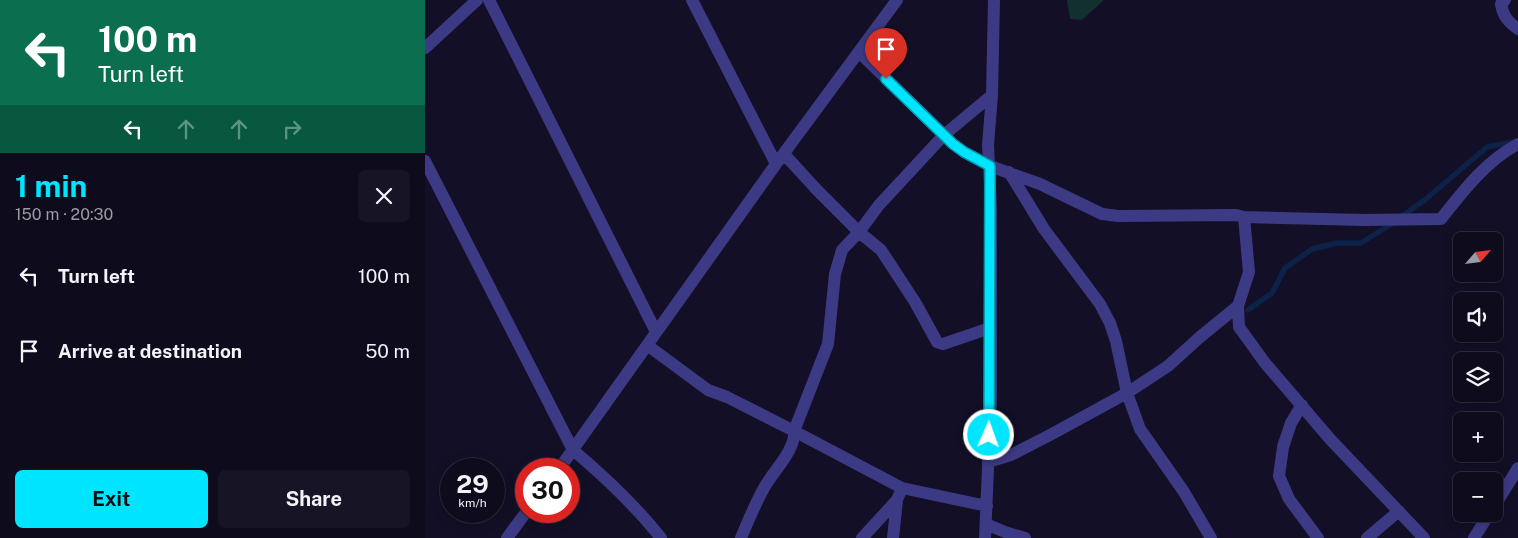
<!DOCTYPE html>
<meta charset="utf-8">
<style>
:root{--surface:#0e0b1c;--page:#171425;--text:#f1f3f6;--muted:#9b9ba3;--line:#2e2b3b;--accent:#00e5ff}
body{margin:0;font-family:"Public Sans",sans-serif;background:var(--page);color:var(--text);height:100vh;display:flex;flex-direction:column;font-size:19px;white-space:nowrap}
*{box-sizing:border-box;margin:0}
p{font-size:16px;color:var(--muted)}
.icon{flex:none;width:28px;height:28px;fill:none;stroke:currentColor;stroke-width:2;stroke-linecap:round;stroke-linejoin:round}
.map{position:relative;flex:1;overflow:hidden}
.side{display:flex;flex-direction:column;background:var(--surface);width:425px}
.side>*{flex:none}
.banner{background:#0b6e4f;color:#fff;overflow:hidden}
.needle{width:32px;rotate:62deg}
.controls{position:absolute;left:1028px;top:232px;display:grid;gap:10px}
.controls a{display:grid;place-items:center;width:50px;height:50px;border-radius:8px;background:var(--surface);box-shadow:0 2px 12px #0003,0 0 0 1px var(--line);font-size:25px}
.speed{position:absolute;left:15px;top:458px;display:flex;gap:10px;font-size:25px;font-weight:700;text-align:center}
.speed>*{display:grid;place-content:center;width:65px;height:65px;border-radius:50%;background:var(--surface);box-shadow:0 2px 12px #0003,0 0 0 1px var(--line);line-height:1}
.speed small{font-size:12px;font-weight:400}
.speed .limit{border:8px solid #d22;background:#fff;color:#111}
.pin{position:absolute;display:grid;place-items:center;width:42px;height:42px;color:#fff;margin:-51px -21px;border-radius:50% 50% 50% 0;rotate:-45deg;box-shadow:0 0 5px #0007}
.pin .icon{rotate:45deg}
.me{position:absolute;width:55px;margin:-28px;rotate:2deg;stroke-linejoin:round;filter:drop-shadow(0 0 4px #0008)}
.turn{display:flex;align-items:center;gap:18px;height:105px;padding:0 15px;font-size:22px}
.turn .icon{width:65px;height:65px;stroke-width:2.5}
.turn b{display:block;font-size:35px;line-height:42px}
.lanes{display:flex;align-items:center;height:48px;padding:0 15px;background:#0003;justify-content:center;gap:25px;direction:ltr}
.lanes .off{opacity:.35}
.round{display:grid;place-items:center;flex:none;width:52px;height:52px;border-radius:8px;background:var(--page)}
.overview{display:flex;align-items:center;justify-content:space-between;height:85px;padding:0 15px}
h1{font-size:30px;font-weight:700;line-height:38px;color:var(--accent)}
.primary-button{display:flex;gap:10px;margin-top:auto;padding:10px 15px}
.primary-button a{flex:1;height:58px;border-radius:8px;background:var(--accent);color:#111;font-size:20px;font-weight:700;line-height:58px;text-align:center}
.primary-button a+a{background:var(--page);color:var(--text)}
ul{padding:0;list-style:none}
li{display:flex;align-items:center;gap:15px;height:75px;padding:0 15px}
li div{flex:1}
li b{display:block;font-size:19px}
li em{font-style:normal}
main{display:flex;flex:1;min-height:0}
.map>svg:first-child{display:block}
.green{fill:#12302f}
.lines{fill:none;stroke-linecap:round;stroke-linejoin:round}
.stream{stroke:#0c2248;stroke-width:5.5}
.street{stroke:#3d3a85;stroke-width:12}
.route-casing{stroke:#0095a6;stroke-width:12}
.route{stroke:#00e5ff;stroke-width:9}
</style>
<main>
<section class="side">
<div class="banner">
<div class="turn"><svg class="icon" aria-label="left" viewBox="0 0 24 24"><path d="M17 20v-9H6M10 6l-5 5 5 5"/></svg><div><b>100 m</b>Turn left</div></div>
<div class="lanes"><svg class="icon" aria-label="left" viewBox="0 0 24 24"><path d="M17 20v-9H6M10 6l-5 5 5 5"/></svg><svg class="icon off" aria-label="ahead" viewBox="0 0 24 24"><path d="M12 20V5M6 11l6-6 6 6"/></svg><svg class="icon off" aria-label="ahead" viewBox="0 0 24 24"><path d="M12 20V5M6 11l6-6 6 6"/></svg><svg class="icon off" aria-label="right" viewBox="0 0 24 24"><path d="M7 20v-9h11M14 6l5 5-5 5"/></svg></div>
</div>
<div class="overview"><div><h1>1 min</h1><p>150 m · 20:30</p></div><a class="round"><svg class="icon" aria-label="close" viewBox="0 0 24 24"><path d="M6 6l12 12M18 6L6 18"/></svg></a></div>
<ul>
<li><svg class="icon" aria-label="left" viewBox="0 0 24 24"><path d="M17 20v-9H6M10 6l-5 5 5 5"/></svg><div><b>Turn left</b></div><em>100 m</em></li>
<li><svg class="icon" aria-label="arrive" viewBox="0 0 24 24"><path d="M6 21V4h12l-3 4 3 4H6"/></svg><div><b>Arrive at destination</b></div><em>50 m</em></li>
</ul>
<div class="primary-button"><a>Exit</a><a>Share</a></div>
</section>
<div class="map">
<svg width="1093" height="538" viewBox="0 0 1093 538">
<rect width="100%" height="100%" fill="#130f26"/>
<!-- green -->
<path class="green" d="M642 0H679L657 20 645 19Z"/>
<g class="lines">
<!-- stream -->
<path class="stream" d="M976 217 1001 199 1062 147 1089 142
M823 310 847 293 860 268 887 249 912 243H936L968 223"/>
<!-- street -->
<path class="street" d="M64 0 231 332
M267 0 351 164
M1080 0 1076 4C1078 16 1083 22 1093 29
M0 48 52 0
M434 52 528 144 539 152 565 166 615 184 677 214 693 216 811 215 819 217 939 220 1016 219C1038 191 1061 161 1093 144
M359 154 392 190 434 232 456 250 490 302 512 342 518 344 565 328
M0 161 148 450C180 477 210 505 236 538
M584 172 619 229 675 304 685 323 691 341 702 393 715 429 759 492 786 538
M819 217 824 272 813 306 814 327 840 363 905 439 999 538
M222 345 283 390 302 397 369 431 477 488 562 506
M877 405 866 423 858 447 854 476 864 499 893 538
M563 462 586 455 625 435 702 393 743 366 775 337 813 306
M134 469 351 164 472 0
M1069 507 1093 468
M561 524 580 532 600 538
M82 538 102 511
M316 538C323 521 330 504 339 488 348 471 371 450 369 431L403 344 410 274 417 250 434 232 454 205 519 135 567 95
M437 538 472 500 477 488
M468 538 472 500
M560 538 566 399V208L563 145 567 95 569 0
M942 538 974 511
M1049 538 1064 514"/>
</g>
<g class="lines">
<defs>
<path id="route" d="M461 79 528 144 539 152 565 166 564 435"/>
</defs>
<!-- route casing -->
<use href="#route" class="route-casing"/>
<!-- route -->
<use href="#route" class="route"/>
</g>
</svg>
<div class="controls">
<a><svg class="needle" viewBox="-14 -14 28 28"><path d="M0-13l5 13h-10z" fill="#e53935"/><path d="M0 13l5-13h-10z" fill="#9b9ba3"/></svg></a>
<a><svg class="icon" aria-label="sound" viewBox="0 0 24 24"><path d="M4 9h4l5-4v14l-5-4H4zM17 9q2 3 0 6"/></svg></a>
<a><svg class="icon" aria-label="layers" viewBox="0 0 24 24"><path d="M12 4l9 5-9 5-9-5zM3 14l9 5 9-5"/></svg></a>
<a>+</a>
<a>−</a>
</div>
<div class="speed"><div>29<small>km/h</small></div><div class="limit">30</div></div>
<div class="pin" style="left:461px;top:79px;background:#d93025"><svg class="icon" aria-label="arrive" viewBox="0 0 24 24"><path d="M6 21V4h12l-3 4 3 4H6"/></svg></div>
<svg class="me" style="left:564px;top:435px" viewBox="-20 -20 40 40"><circle r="17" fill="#00e5ff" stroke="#fff" stroke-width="3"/><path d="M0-11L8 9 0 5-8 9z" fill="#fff"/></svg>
</div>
</main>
